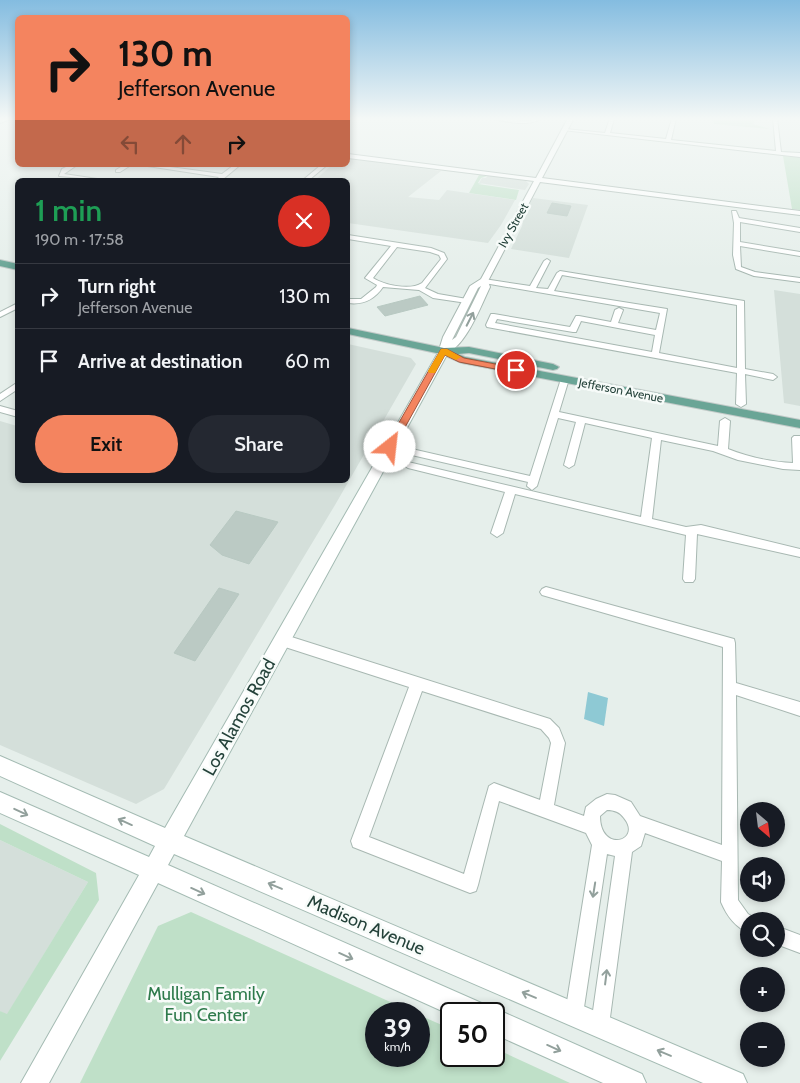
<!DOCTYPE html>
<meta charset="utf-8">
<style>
:root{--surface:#171b24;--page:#242831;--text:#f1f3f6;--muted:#9ea1a6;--line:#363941;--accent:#f4845f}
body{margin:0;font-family:Cabin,sans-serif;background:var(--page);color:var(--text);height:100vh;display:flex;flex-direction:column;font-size:19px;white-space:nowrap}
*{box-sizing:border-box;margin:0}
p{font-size:16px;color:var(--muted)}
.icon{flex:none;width:28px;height:28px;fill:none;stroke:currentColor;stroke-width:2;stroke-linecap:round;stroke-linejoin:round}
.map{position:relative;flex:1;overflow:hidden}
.details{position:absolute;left:15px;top:178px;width:335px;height:305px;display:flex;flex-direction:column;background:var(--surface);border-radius:8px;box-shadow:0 2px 8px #0003}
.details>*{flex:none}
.guide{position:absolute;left:15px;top:15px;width:335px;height:152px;border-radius:8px;box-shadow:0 2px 8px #0003;background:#f4845f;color:#111;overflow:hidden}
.needle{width:32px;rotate:152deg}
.controls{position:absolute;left:740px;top:802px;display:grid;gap:10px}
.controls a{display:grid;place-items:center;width:45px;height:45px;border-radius:50%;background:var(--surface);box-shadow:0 2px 8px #0003;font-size:25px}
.speed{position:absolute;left:365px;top:1002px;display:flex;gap:10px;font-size:25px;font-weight:700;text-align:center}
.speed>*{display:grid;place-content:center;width:65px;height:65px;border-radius:50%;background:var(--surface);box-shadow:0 2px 8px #0003;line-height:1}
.speed small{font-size:12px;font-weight:400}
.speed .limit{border:2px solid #111;border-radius:8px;background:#fff;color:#111}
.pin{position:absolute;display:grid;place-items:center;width:42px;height:42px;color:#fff;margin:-21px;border:2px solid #fff;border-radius:50%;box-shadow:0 1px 5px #0007}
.me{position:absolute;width:55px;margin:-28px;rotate:29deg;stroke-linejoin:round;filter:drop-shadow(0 0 4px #0008)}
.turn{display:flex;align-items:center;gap:18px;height:105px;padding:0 20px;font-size:22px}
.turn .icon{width:65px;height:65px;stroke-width:2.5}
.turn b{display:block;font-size:35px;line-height:42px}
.lanes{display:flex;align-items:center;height:48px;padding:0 20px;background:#0003;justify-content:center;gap:25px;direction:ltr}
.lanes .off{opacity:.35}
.round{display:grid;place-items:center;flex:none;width:52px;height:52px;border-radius:26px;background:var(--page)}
.summary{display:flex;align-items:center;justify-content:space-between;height:85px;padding:0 20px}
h1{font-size:30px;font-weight:600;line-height:38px;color:#1e9e55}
.cta{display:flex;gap:10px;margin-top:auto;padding:10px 20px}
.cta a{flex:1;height:58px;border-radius:30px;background:var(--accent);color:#111;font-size:20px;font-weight:600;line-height:58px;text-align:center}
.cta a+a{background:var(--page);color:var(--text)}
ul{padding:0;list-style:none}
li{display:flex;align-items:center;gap:15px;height:65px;padding:0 20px;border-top:1px solid var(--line)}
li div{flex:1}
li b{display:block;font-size:19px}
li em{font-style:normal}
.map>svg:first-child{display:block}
.built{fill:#d4dfda}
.green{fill:#bfe0c8}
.water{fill:#8ec9d4}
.building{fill:#bbcac4;stroke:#b8c9c2}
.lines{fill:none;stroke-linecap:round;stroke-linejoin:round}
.minor-casing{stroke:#a8b8b2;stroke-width:2}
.tertiary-casing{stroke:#a8b8b2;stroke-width:2}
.secondary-casing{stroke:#a4bbb3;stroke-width:2}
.primary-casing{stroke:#c2cac8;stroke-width:2}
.minor{fill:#fff;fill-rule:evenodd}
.tertiary{fill:#fff;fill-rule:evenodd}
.secondary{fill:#fff;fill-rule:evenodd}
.primary{fill:#6aa596;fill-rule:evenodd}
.oneway{stroke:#92a09c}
.route{fill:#f4845f;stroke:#9f563e}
.slow{fill:#f59e0b}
.labels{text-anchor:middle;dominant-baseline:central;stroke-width:5;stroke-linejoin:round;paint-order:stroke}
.far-street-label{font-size:12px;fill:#24423a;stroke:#f7fbf9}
.near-street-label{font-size:18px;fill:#24423a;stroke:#f7fbf9}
.near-park-label{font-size:18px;fill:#2d7a4b;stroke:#f7fbf9}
</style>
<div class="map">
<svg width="800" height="1083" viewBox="0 0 800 1083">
<rect width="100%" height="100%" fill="#e6efeb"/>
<!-- built -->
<path class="built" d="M348 158 441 171 408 197 439 200 447 190 515 200 501 225 488 243 348 223V180H315L332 165H348Z
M488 175 526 181 529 184 525 190 479 183 482 178H486Z
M533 198 588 205 569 258 511 249 522 226 525 212Z
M774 290 800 294V406L784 403Z
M348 344 411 358 416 364 335 505 164 789 136 804 0 745V421L17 426 18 480H348Z
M0 840 88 882 7 1015 0 1011Z"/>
<!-- green -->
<path class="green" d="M751 118 755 121 753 124 770 129 714 124 713 119Z
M783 156 800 157V210L792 209Z
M479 175 487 176 481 178 478 183 482 184H478L519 190 516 200 469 193Z
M0 824 96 873 99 900 0 1061V1011L7 1014 88 882 0 840Z
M191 912 417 1014H376V1056H419V1015L451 1029V1056H494V1048L570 1083H80L158 926Z"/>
<!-- water -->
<path class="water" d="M588 692 608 698 604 726 584 719Z"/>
<!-- building -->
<path class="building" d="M552 203 571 206 567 216 547 213Z
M420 296 428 305 385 316 377 307Z
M236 511 278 522 249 564 222 555 210 545Z
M219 588 239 594 195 661 174 653Z"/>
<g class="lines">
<defs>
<path id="minor" d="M7 118H13L0 123V120Z
M493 118 529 121 540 118C533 127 503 122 493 118Z
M610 118 614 119 610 133 666 139 672 118H676L671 140 776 151 773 118H777L781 152 800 153V157L563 130 565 129 605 133Z
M70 165H77L64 174 104 180 59 176 62 169Z
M124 165H131L120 172H116V170Z
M141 165H155L222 174 234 165H240L222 180H216L219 177Z
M321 165H327L309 180H303Z
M732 211H736L739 218 800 228V232L740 222V242L800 252V256L740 246 741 267 755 272 800 278V282L754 276 736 269 733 255 734 223Z
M348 235 431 248 444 253 447 259 425 288 438 294 467 299 471 301 467 303 433 298 419 290 383 287C374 300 363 305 348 303V299H361L376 287 377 285 365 278 391 246 348 239ZM397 247 430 252 439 255 441 259 422 283C410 291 384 285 373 278Z
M547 259 550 261 536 288 548 289 557 273 560 271 744 301 745 369 773 374 777 377 773 380 745 374 746 404 741 407 736 404 737 373 487 327 486 325 491 314H494L570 327 576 316H579L611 322 615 310 619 308 623 310 618 323 656 330 660 313 484 283 480 281 484 279 530 286 544 261ZM562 275 737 305V368L659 353 667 309 554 291ZM497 319 573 332H576L581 321 655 335 652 352 495 323Z
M18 303V308L0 317V312Z
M565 376 569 379 559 412 718 446 720 421 725 418 730 421 728 449C748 457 771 462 793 463L792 438 794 436H800V470L783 469 738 460 713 451 661 440 652 519 686 527 701 525 800 549V557L697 534 695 579 693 582H685L683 579 686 535 515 494 503 533 497 537 491 533 505 492 408 468 403 465 408 462 641 517 652 438 585 423 574 465 569 468 564 465 576 422 558 418 537 486 532 490 527 486 528 482 390 450 385 447 390 444 530 476 561 379Z
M18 382V389L0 401V394Z
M0 406 18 411V417L0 412Z
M546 587 734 639 735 643 736 683 800 702V716L736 695 738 900 748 914 755 918 757 921H749V933C735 927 727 916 721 902L722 861 645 833 641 846 632 852 609 1025 607 1032 600 1034 593 1032 591 1025 615 856 607 854 583 1014 581 1021 574 1023 567 1021 565 1014 592 845 586 833 499 801 478 885 476 891 470 893 353 847 351 841 409 687 282 646 277 644 276 640 277 636 282 634 550 719 559 728 565 743 554 805 584 816 586 807 596 799 607 794 615 795 631 802 640 816 722 845 723 647 542 595 540 592 542 589ZM422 691 541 729 549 738 551 743 540 800 494 783 489 786 464 874 369 837ZM607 810C614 810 620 812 624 818 643 841 600 854 600 816Z
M776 926 800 935V953L776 944Z"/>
<path id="tertiary" d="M568 118H574L542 178 800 211V215L540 182 488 281 490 287C482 303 462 358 440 353L439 350 443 337 470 286 481 279 534 181 348 158V154L536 178ZM481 286 456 337 452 340 478 288Z"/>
<path id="secondary" d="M444 348 449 351 184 836 743 1074 747 1083H703L174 854 168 865 486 1005 488 1011 494 1008 642 1074 646 1083H603L494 1034V1014H451V1015L158 883 49 1083H21L139 875 0 813V792L149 857 155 846 0 776V756L165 828 439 351Z"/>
<path id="primary" d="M0 260 18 264V270L0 266Z
M348 328 444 348 469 347 553 364 559 367 557 369 553 370 469 353 458 354 465 357 800 420V428L462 363 441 354 348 334Z"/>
</defs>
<!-- minor casing -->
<use href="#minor" class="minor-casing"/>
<!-- tertiary casing -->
<use href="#tertiary" class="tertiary-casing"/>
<!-- secondary casing -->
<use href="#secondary" class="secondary-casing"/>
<!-- primary casing -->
<use href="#primary" class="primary-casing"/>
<!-- minor -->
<use href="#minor" class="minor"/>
<!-- tertiary -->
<use href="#tertiary" class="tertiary"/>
<!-- secondary -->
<use href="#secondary" class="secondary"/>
<!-- primary -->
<use href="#primary" class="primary"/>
</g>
<!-- one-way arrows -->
<defs><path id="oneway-shaft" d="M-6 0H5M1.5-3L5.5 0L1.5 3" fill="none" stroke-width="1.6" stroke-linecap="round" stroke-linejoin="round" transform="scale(1.25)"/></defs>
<g class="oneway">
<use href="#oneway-shaft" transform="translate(470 319) rotate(-63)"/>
<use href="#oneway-shaft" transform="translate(21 812) rotate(25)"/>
<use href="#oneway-shaft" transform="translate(125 822) rotate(-156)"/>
<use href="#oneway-shaft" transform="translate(275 886) rotate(-157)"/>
<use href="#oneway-shaft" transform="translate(594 890) rotate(99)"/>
<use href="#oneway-shaft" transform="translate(198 891) rotate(24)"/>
<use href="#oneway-shaft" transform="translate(346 956) rotate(24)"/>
<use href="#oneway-shaft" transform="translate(606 977) rotate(-83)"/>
<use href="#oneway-shaft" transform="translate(529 995) rotate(-157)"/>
<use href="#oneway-shaft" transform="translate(554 1048) rotate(24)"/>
<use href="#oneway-shaft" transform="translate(664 1053) rotate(-157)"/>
</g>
<!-- sky -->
<linearGradient id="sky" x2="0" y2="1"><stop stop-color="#84bce0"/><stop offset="0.44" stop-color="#f4f8f6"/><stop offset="1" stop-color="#f4f8f6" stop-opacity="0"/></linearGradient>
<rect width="800" height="270" fill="url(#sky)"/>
<!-- route -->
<path class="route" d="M441 349H447L464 358 516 368 521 370 516 373 459 362 445 355 393 449H386L385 447Z"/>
<!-- slow -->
<path class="slow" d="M441 349H447L461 357 456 360 445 355 435 373H429L428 371Z"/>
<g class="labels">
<!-- far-street labels -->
<g class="far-street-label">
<text transform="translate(513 225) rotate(-61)">Ivy Street</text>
<text transform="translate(621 390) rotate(11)">Jefferson Avenue</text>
</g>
<!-- near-street labels -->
<g class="near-street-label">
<text transform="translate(239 717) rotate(-61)">Los Alamos Road</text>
<text transform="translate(366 925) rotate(23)">Madison Avenue</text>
</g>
<!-- near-park labels -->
<g class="near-park-label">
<text x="206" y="994">Mulligan Family<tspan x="206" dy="21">Fun Center</tspan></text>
</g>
</g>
</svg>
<div class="controls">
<a><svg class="needle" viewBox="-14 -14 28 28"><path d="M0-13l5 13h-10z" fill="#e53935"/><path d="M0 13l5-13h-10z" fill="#9ea1a6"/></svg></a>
<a><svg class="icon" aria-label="sound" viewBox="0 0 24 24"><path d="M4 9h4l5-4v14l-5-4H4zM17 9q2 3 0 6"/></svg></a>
<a><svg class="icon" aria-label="search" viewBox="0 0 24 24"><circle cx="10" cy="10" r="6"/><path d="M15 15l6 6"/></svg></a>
<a>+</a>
<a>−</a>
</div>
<div class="speed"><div>39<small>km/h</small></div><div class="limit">50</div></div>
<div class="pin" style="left:516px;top:370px;background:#d93025"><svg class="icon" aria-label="arrive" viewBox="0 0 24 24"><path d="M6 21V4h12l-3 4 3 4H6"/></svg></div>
<svg class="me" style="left:390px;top:447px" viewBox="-20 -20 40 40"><circle r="19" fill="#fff"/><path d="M0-13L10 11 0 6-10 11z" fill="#f4845f"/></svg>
<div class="guide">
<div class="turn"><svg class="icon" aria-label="right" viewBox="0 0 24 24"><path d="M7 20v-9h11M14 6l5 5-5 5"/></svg><div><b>130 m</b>Jefferson Avenue</div></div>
<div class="lanes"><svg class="icon off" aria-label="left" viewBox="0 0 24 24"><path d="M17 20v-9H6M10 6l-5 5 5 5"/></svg><svg class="icon off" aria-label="ahead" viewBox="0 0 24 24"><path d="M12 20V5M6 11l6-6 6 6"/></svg><svg class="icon" aria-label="right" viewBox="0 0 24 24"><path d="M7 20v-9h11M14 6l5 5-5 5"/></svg></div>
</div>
<section class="details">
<div class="summary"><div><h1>1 min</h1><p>190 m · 17:58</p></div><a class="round" style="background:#d93025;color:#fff"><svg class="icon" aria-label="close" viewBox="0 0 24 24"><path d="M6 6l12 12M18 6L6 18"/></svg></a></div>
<ul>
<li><svg class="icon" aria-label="right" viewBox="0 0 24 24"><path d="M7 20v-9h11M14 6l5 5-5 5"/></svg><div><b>Turn right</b><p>Jefferson Avenue</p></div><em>130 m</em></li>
<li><svg class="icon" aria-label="arrive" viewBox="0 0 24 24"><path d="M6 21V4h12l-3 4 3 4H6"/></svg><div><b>Arrive at destination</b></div><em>60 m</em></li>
</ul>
<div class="cta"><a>Exit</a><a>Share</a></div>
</section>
</div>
